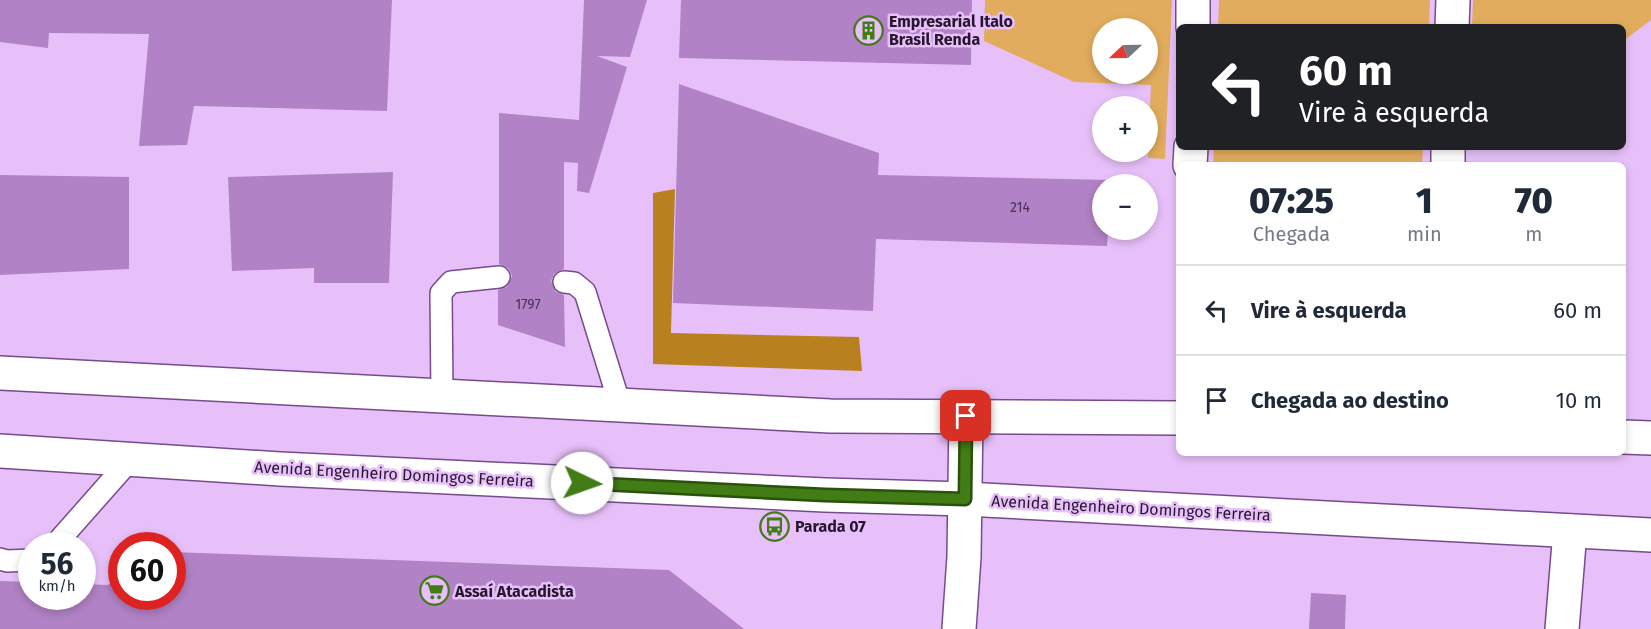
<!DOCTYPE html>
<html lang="pt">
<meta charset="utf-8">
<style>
:root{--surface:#fff;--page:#f6f6f7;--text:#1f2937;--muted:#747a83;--line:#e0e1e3}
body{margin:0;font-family:"Fira Sans",sans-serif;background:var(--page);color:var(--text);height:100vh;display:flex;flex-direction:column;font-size:22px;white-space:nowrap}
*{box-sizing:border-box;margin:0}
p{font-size:20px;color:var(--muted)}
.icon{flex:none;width:33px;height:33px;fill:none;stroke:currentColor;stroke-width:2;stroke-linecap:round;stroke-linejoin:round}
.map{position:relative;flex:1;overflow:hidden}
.drawer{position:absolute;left:1176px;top:162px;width:450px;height:294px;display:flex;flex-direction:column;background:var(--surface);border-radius:9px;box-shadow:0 3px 9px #0003}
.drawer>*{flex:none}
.banner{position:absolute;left:1176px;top:24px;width:450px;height:126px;border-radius:9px;box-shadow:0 3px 9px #0003;background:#202124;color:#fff;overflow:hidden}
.needle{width:39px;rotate:248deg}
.buttons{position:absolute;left:1092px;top:18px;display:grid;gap:12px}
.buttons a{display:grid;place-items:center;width:66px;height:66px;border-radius:50%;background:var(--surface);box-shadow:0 3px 9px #0003;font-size:30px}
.speed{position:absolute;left:18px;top:532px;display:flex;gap:12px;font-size:30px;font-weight:700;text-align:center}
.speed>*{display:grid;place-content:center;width:78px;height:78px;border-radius:50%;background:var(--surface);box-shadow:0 3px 9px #0003;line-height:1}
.speed small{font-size:15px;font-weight:400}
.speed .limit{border:9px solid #d22;background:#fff;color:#111}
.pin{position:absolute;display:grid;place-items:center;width:51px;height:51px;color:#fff;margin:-26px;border-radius:12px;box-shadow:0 3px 9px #0006}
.me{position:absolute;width:66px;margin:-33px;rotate:93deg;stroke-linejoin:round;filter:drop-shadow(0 0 4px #0008)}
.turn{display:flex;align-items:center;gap:21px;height:126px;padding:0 24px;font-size:27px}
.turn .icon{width:78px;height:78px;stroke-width:2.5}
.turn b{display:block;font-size:42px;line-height:51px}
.eta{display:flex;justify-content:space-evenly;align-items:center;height:102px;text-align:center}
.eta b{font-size:36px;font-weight:800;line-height:42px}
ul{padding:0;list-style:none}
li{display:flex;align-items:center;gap:18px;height:90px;padding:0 24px;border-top:2px solid var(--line)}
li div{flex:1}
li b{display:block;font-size:22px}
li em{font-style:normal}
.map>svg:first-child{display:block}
.green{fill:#e1ac5e;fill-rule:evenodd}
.forest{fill:#b98020}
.building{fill:#b182c5}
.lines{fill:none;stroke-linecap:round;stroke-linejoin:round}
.lane-casing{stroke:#774b8a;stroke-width:24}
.street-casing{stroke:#774b8a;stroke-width:36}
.primary-casing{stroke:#774b8a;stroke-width:36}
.lane{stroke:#fff;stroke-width:21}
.street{stroke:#fff;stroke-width:33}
.primary{stroke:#fff;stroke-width:33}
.route-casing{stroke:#2b510e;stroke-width:15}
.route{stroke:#427c15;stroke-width:10}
.labels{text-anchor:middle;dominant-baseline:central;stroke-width:5;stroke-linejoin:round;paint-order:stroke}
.number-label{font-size:14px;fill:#4a3155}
.poi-label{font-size:16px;font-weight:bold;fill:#281630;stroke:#e7c0f9;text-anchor:start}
.street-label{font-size:16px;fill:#281630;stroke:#e7c0f9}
</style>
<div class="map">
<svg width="1651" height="629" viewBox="0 0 1651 629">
<rect width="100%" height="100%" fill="#e7c0f9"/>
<!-- green -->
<path class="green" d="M985 0H1172L1165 159 1148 158 1151 85 1074 82 984 41ZM1102 28H1148V74H1102Z
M1219 0H1430L1429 27H1218Z
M1473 0H1651V20L1623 41V27H1472Z
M1214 147H1423L1422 165H1213Z"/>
<!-- forest -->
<path class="forest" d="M675 189 671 333 859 337 862 371 653 364V193Z"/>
<!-- building -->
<path class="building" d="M0 0H392L387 111 194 106 187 145 139 146 149 34 49 33 48 48 0 42Z
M584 0H647L630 57 597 56 627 67 589 193 577 191 578 163 564 162V269L554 274 551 281 556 292 564 295 565 347 498 325V290L507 287 512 276 509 269 499 264V113L579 120Z
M681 0H972L971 65 679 58Z
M679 84 879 153 878 175 1111 180 1110 184H1102V230H1108L1107 246 876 239 873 311 673 303Z
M393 172 389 283H314V268L232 271 228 177Z
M0 175 129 177V269L0 275Z
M172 552 669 570 744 629H0V581L32 582V597H82V584L108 585 122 571V597H172Z
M1311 593 1346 595 1345 629H1309Z"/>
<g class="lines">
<defs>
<path id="lane" d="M564 282 574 283 585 292 620 405
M442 396 441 293 451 282 499 277
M54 546 130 460
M0 559 7 561 32 560"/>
<path id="street" d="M1193 27V0
M1452 27 1453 0
M1190 165 1191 147
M1448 165V147
M959 629 964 557 966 416
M1562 629 1570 531"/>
<path id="primary" d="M0 373 830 416 1179 418
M1623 437 1651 438
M0 451 280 469 825 495 965 499 1651 535"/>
</defs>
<!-- lane casing -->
<use href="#lane" class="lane-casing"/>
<!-- street casing -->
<use href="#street" class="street-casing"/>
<!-- primary casing -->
<use href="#primary" class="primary-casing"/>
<!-- lane -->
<use href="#lane" class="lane"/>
<!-- street -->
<use href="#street" class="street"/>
<!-- primary -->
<use href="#primary" class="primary"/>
</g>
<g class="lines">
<defs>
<path id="route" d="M582 483 825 495 965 499 966 416"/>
</defs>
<!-- route casing -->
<use href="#route" class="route-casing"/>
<!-- route -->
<use href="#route" class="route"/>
</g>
<!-- icons -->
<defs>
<symbol id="building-ring" viewBox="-11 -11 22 22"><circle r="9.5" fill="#e7c0f9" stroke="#427c15" stroke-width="1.5"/><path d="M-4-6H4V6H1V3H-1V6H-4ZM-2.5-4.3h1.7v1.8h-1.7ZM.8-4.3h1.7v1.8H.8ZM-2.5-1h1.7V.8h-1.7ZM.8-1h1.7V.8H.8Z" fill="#427c15"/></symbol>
<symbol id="bus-ring" viewBox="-11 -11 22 22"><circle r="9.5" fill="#e7c0f9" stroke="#427c15" stroke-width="1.5"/><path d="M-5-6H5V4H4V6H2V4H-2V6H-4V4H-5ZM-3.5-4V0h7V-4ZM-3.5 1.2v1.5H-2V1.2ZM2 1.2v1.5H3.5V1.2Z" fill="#427c15"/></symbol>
<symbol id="supermarket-ring" viewBox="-11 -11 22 22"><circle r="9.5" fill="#e7c0f9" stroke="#427c15" stroke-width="1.5"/><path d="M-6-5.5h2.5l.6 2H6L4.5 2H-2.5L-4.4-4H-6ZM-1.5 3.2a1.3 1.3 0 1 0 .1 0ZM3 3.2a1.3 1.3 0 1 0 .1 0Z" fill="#427c15"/></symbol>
</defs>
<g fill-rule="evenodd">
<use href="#building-ring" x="852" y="14" width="33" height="33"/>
<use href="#bus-ring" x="758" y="510" width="33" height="33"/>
<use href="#supermarket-ring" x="418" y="574" width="33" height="33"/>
</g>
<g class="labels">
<!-- number labels -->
<g class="number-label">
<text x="1020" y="207">214</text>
<text x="528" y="304">1797</text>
</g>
<!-- poi labels -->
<g class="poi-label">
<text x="889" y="21">Empresarial Italo<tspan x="889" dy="18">Brasil Renda</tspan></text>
<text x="795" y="526">Parada 07</text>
<text x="455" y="591">Assaí Atacadista</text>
</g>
<!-- street labels -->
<g class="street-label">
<text transform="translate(394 474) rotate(3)">Avenida Engenheiro Domingos Ferreira</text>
<text transform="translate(1131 508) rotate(3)">Avenida Engenheiro Domingos Ferreira</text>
</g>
</g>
</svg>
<div class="buttons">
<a><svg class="needle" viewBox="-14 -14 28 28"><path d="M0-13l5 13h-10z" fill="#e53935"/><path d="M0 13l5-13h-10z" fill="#747a83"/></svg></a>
<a>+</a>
<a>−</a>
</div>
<div class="speed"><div>56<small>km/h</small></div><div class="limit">60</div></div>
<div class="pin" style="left:966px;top:416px;background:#d93025"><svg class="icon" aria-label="arrive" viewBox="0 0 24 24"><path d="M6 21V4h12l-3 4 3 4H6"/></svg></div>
<svg class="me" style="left:582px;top:483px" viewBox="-20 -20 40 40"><circle r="19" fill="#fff"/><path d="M0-13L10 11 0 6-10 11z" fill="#427c15"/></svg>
<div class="banner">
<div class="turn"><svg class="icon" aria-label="left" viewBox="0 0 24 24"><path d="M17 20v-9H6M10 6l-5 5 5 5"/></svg><div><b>60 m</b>Vire à esquerda</div></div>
</div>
<section class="drawer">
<div class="eta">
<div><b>07:25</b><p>Chegada</p></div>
<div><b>1</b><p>min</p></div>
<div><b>70</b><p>m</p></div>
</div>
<ul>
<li><svg class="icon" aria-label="left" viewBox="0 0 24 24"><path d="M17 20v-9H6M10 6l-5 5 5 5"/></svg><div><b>Vire à esquerda</b></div><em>60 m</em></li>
<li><svg class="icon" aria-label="arrive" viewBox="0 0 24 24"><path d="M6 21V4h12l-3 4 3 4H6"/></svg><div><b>Chegada ao destino</b></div><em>10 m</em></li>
</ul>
</section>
</div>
